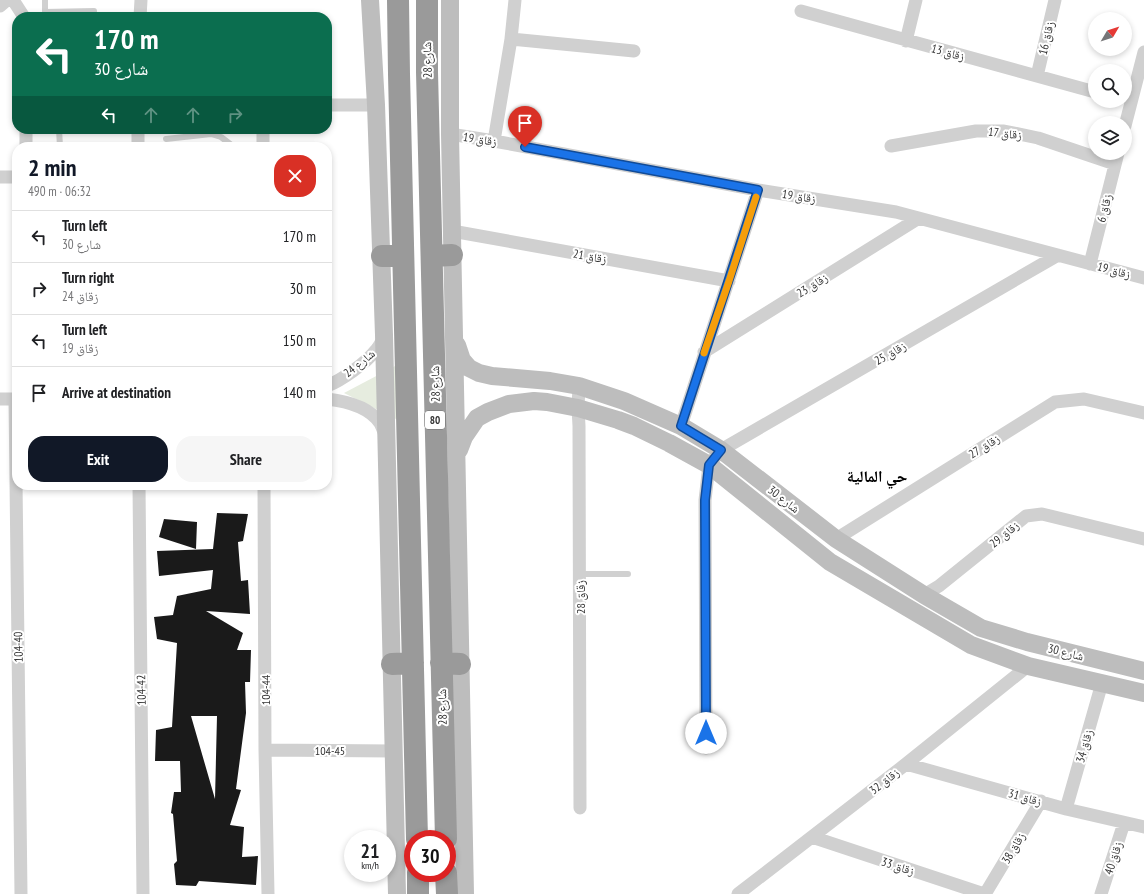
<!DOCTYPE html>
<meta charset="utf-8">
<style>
:root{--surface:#fff;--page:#f6f6f6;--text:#202124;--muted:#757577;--line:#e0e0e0;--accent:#111827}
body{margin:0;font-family:"PT Sans Narrow","Noto Naskh Arabic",sans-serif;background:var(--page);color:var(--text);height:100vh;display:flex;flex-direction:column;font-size:15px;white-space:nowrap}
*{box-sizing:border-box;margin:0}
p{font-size:13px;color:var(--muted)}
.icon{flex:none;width:22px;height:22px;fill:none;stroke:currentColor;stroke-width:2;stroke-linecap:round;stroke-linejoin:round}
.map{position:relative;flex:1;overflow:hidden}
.drawer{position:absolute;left:12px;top:142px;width:320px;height:348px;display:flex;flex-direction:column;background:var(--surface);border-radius:16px;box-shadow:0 2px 6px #0003}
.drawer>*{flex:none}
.guide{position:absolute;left:12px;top:12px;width:320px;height:122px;border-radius:16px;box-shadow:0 2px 6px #0003;background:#0b6e4f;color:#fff;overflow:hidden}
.needle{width:26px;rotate:51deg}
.controls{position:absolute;left:1088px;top:12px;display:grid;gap:8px}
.controls a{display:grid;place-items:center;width:44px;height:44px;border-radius:50%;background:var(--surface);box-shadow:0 2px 6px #0003;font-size:20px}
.speed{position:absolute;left:344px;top:830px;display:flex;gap:8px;font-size:20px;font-weight:700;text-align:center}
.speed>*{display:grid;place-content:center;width:52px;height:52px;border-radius:50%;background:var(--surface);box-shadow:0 2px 6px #0003;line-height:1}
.speed small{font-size:10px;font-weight:400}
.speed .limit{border:6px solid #d22;background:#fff;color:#111}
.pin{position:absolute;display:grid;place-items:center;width:34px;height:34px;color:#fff;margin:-41px -17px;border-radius:50% 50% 50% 0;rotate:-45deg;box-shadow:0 0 4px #0007}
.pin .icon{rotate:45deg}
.me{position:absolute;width:44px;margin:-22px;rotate:0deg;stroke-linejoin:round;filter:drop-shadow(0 0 3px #0008)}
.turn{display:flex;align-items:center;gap:14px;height:84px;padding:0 16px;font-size:18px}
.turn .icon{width:52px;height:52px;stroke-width:2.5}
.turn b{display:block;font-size:28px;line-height:34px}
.lanes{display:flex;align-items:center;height:38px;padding:0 16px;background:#0003;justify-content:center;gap:20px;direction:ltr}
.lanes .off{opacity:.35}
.round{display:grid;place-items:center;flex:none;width:42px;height:42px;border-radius:16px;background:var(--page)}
.overview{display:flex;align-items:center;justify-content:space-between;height:68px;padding:0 16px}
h1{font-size:24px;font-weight:600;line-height:30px;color:var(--accent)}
.action{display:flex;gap:8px;margin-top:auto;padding:8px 16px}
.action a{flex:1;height:46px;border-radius:16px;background:var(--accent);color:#fff;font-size:16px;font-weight:600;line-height:46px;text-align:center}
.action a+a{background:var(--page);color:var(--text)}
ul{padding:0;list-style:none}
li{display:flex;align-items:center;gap:12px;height:52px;padding:0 16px;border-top:1px solid var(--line)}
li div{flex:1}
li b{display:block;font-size:15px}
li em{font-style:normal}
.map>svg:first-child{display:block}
.green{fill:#e6ecdf}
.building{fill:#1a1a1a;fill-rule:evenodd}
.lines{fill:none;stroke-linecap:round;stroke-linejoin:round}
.lane{stroke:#d0d0d0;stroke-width:6}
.street{stroke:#d0d0d0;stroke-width:13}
.secondary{stroke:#bdbdbd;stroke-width:18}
.highway{stroke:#9a9a9a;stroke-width:22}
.route-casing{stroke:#114b97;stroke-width:10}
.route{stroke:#1a73e8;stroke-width:7}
.slow{stroke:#f59e0b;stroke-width:7}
.labels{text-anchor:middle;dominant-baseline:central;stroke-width:4;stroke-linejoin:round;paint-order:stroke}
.shield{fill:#fff;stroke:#707070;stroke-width:1}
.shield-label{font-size:11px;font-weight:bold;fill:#333}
.street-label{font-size:12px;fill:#333;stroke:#fff}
.district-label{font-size:16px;font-weight:bold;fill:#000;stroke:#fff}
</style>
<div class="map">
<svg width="1144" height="894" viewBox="0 0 1144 894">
<rect width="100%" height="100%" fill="#fff"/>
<!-- green -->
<path class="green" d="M399 364 400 421 344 393Z"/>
<!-- building -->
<path class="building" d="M217 513 248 514 243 541 238 542 241 581 248 580 250 614 206 611 243 633 237 650H251L250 682H245L246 713 236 789 241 790 230 825 244 827 242 857 258 856 256 885 199 881 196 886 176 885 174 864 177 861 173 814 171 813 174 792H181L180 761H155L156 730 172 727 177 643 157 639 154 617 173 615 177 596 211 589 213 570 159 576 157 551 213 549ZM191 716H217L215 799Z
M164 519 197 522 196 549 159 537Z"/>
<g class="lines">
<!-- lane -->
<path class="lane" d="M45 0V17
M45 12 94 11
M59 129 60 147
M166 139 211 134 221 137 234 147
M580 574H628"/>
<!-- street -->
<path class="street" d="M13 0 24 17
M0 6 7 0
M801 11 1095 92
M140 17 141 0
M511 39 634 51
M906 41 916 0
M1037 76 1055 0
M327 105H376
M1125 126 1144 52
M450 134 494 141 758 190 896 212 1144 278
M494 141 511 39 515 0
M891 146 976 131H1004L1038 138 1115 164
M26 147V129
M138 147V129
M263 147V129
M0 177H17
M452 231 729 281
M1090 264 1118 153
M704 352 919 218
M327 386C342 380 366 363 376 350 380 346 382 341 384 336
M579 386 578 408 579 426 580 808
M0 399H17
M15 399 21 894
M327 399C345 401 369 407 380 423 382 426 383 431 385 434
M681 426 758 190
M139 485 143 894
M264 485 265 750 268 894
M836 539 1055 402 1084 399 1144 413
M924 595 939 586 1026 516 1042 514 1144 539
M706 748 705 500 709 465 721 450 1058 255
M265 750 394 751
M906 764 1066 809 1144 827
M1066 809 1102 683
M812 837 984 894
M738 894 906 764 1028 666
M985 894 1041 801
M1101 894 1124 823"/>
<!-- secondary -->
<path class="secondary" d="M370 0 376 105 384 335 397 894
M450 0V134L465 894
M457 345 462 360 469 368 479 373 492 376 550 381 579 386 624 401 681 426 721 450 836 539 924 595 981 628 1027 642 1144 671
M459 450 464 437 477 418 488 412 509 404 534 401 547 402 578 408 618 420 634 426 669 443 709 465 830 562 971 645 1028 666 1144 693"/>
<!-- highway -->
<path class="highway" d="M398 0 399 74 417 839
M427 0V72L446 839
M382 256H403
M432 256 452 255
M441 663 460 664
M392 664 413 663
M418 873V894
M446 873 447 894"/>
</g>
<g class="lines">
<defs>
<path id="route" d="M525 147 758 190 681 426 721 450 709 465 705 500 706 733"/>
</defs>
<!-- route casing -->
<use href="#route" class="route-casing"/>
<!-- route -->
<use href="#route" class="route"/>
<!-- slow -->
<path class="slow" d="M704 353 729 281 756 197"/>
</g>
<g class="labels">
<!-- shield labels -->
<rect class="shield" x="425" y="411" width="20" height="18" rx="3"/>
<g class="shield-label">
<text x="435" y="420">80</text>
</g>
<!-- street labels -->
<g class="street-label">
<text transform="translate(1046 38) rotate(-77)">زقاق 16</text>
<text transform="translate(948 52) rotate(15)">زقاق 13</text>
<text transform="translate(427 60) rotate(-91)">شارع 28</text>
<text transform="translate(1005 133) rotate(7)">زقاق 17</text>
<text transform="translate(480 139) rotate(9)">زقاق 19</text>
<text transform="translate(799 196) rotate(9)">زقاق 19</text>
<text transform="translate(1104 208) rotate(-76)">زقاق 6</text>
<text transform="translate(590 256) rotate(10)">زقاق 21</text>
<text transform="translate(1114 270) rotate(15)">زقاق 19</text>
<text transform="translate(812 285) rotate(-32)">زقاق 23</text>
<text transform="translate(890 353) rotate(-30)">زقاق 25</text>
<text transform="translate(359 363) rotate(-39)">شارع 24</text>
<text transform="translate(435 384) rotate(-91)">شارع 28</text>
<text transform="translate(984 446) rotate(-32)">زقاق 27</text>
<text transform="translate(784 499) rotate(38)">شارع 30</text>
<text transform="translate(1004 534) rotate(-39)">زقاق 29</text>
<text transform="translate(580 597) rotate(-90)">زقاق 28</text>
<text transform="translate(18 647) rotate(-91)">104-40</text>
<text transform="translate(1066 652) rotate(14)">شارع 30</text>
<text transform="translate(141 690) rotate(-91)">104-42</text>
<text transform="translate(265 690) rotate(-90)">104-44</text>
<text transform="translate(442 707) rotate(-91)">شارع 28</text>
<text transform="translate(1084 746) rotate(-74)">زقاق 34</text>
<text x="330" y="750">104-45</text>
<text transform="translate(884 781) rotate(-38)">زقاق 32</text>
<text transform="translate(1025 797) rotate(16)">زقاق 31</text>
<text transform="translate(1013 848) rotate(-59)">زقاق 38</text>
<text transform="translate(1113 858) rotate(-72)">زقاق 40</text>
<text transform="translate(898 866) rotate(18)">زقاق 33</text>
</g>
<!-- district labels -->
<g class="district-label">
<text x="877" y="476">حي المالية</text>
</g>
</g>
</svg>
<div class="controls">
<a><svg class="needle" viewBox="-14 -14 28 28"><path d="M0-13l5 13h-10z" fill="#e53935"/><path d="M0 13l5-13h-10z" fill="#757577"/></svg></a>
<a><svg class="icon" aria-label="search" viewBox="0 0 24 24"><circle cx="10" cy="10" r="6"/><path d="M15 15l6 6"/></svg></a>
<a><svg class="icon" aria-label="layers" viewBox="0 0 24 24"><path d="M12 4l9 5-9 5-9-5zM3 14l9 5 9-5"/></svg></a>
</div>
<div class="speed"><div>21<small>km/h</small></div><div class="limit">30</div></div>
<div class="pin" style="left:525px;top:147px;background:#d93025"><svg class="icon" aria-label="arrive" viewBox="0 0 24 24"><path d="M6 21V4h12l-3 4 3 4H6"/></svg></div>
<svg class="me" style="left:706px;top:733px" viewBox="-20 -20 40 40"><circle r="19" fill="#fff"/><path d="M0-13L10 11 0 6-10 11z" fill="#1a73e8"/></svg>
<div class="guide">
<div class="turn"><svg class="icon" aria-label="left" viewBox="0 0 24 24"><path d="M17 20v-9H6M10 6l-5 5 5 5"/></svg><div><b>170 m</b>شارع 30</div></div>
<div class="lanes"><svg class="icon" aria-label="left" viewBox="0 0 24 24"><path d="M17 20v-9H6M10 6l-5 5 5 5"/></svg><svg class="icon off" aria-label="ahead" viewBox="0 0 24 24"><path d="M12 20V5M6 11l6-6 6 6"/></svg><svg class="icon off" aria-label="ahead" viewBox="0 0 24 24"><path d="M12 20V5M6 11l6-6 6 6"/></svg><svg class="icon off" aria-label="right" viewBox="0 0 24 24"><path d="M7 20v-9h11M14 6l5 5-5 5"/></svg></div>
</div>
<section class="drawer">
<div class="overview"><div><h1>2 min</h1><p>490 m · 06:32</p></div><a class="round" style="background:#d93025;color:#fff"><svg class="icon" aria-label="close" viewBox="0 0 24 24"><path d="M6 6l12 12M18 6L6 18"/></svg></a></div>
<ul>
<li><svg class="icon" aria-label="left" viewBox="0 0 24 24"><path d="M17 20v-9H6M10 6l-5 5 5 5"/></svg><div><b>Turn left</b><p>شارع 30</p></div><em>170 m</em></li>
<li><svg class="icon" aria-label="right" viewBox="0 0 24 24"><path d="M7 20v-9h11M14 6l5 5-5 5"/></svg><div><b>Turn right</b><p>زقاق 24</p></div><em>30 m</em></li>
<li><svg class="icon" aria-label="left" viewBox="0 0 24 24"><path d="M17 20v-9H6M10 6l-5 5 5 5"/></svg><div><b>Turn left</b><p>زقاق 19</p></div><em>150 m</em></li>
<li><svg class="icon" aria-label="arrive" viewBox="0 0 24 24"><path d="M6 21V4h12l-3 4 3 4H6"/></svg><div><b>Arrive at destination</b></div><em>140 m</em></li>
</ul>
<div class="action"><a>Exit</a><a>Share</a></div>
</section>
</div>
